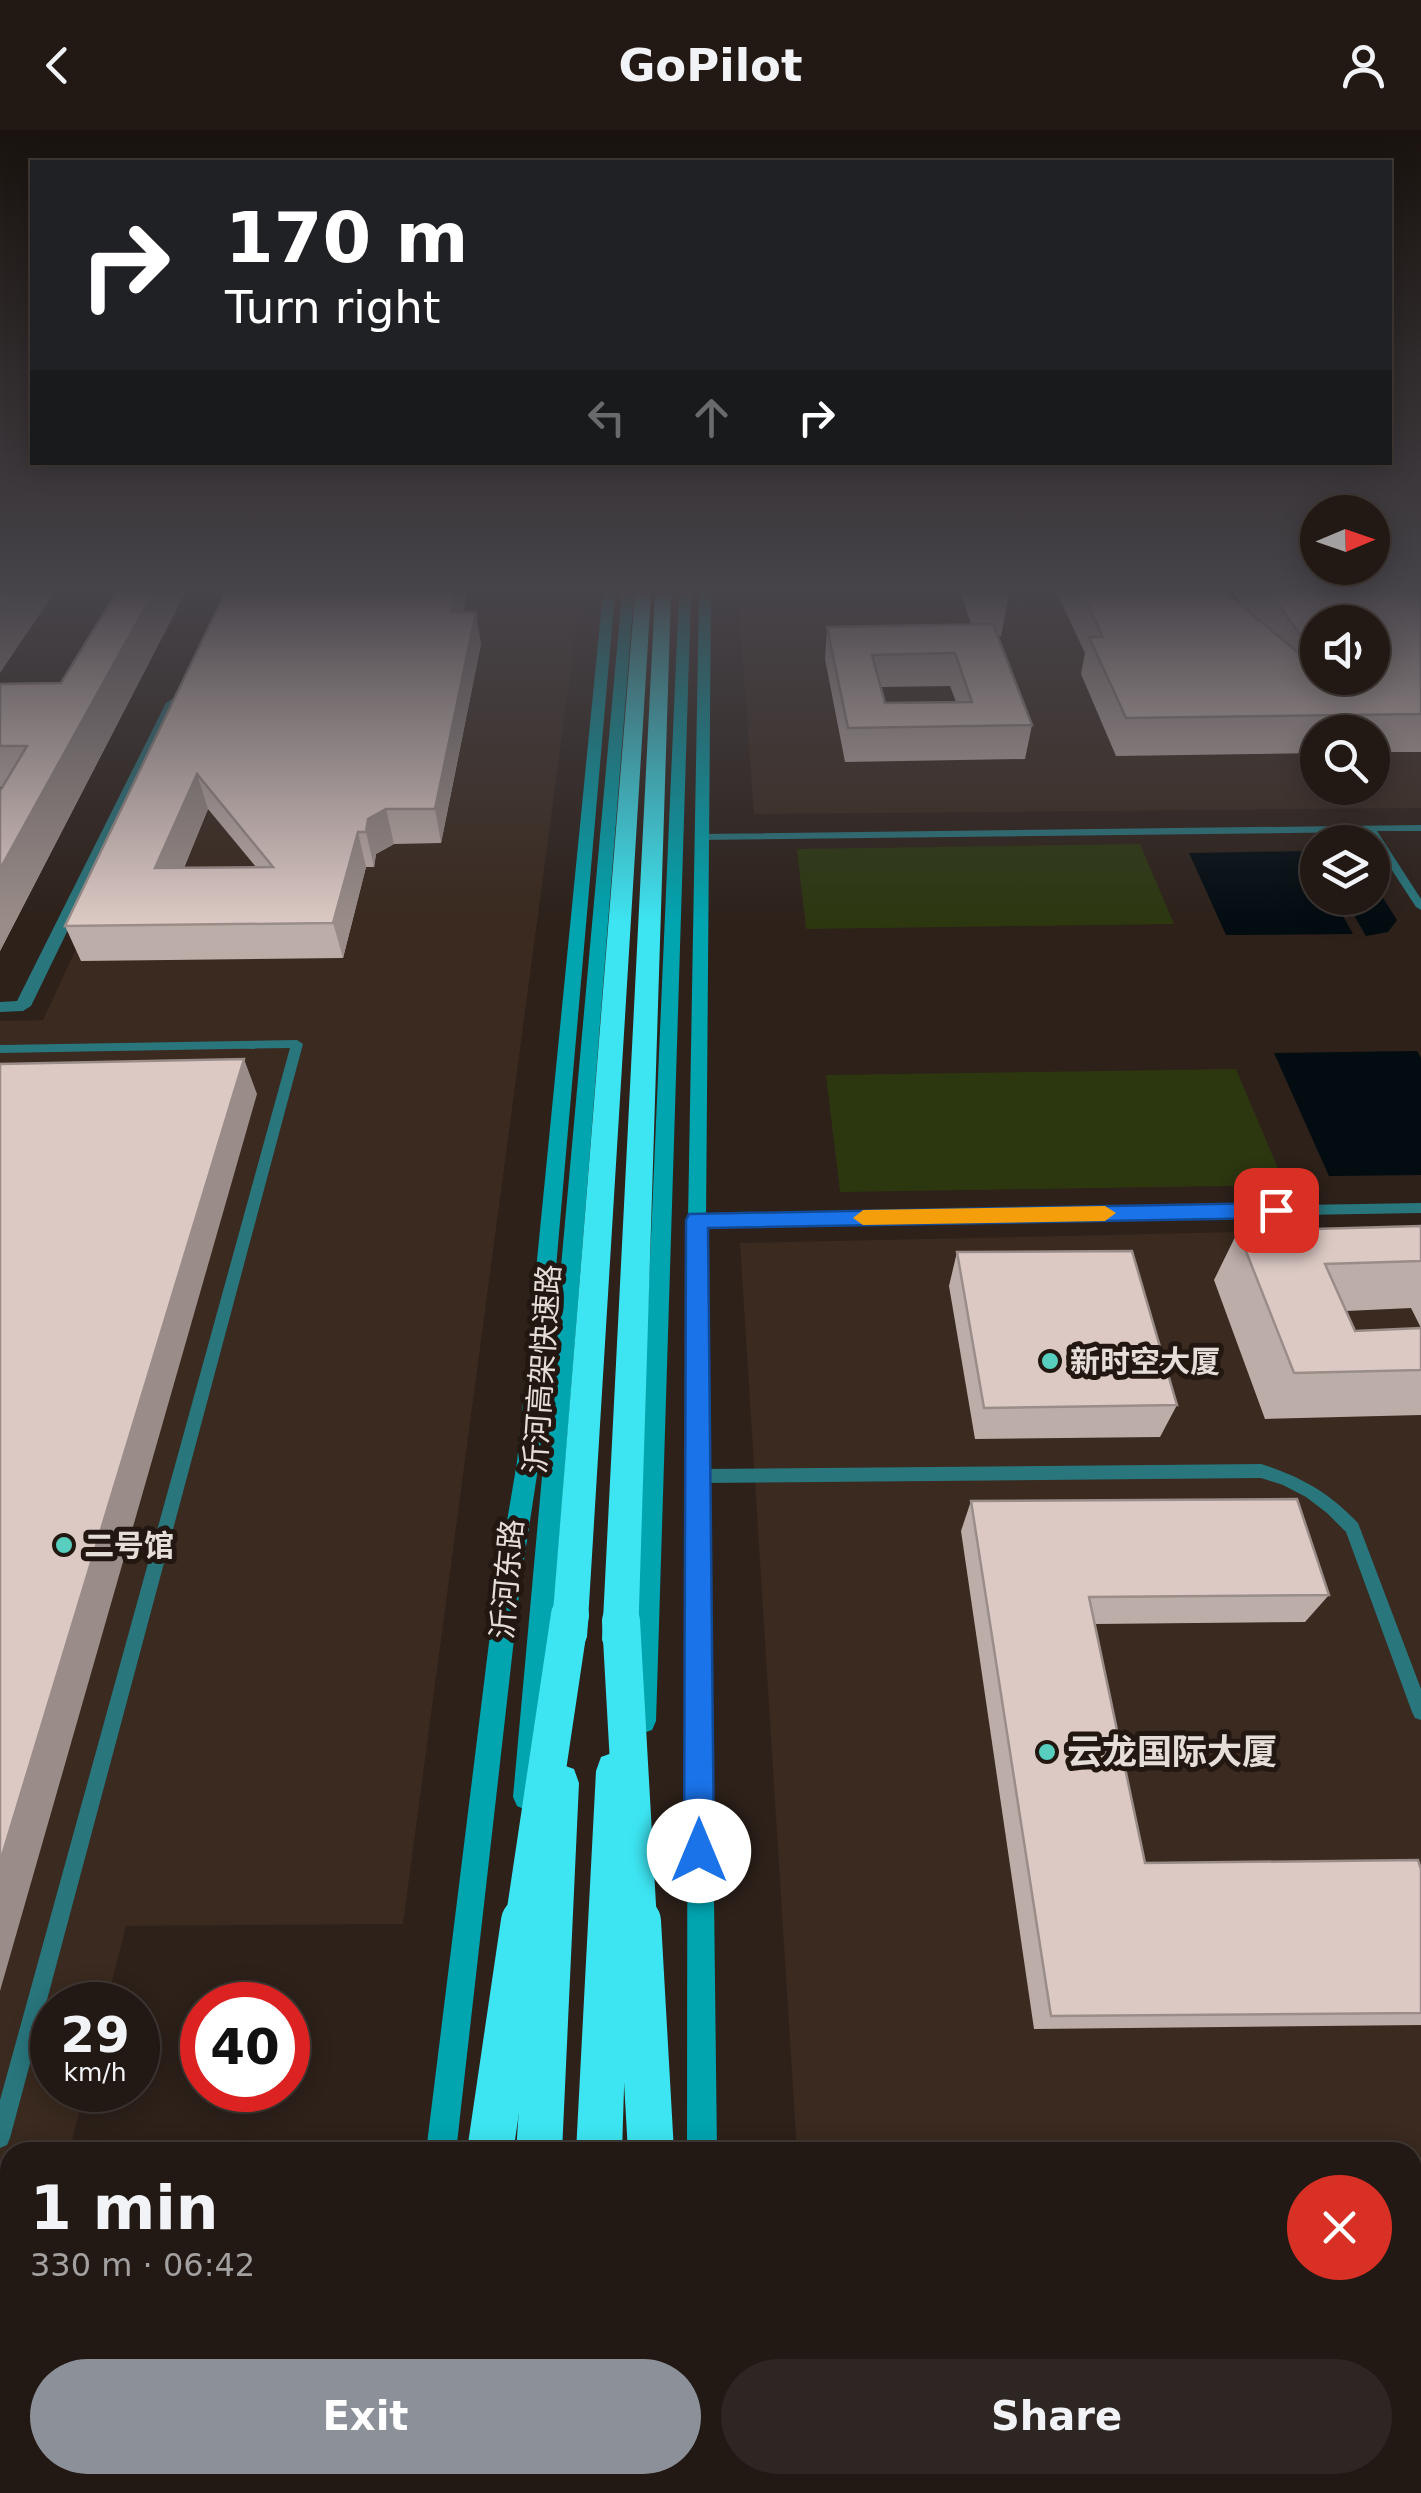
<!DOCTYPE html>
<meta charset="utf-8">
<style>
:root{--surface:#221914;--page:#2e2622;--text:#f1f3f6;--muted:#a2a0a0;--line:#3f3834;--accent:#8c9099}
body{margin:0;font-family:"DejaVu Sans","Noto Sans SC",sans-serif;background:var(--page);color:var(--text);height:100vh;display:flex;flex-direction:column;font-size:38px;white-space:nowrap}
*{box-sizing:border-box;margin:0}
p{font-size:32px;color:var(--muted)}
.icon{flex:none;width:55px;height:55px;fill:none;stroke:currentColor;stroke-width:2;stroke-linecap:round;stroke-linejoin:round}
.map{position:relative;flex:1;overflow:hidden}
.sheet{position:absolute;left:0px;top:2012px;width:1422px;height:352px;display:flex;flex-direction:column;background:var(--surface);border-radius:30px 30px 0 0;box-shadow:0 5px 25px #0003,0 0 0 2px var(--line)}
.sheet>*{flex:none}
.top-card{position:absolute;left:30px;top:30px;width:1362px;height:305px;border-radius:0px;box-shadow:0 5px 25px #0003,0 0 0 2px var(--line);background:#202124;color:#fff;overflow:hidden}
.needle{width:65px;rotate:88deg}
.fabs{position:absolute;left:1300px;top:365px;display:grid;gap:20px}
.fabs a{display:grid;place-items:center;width:90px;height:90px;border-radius:50%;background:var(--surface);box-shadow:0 5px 25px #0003,0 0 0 2px var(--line);font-size:50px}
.speed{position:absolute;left:30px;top:1852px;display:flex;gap:20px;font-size:50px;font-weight:700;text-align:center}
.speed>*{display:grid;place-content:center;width:130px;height:130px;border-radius:50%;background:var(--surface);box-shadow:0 5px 25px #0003,0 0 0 2px var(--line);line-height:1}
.speed small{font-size:25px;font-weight:400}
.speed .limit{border:15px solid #d22;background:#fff;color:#111}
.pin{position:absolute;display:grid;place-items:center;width:85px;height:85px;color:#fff;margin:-42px;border-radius:20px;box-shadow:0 5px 15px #0006}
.me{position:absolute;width:110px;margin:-55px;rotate:0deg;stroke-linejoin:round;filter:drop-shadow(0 0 8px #0008)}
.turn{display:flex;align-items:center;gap:35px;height:210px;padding:0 30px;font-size:45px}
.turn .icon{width:130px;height:130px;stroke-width:2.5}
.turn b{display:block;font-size:70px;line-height:85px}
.lanes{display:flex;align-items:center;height:95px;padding:0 30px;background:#0003;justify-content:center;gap:50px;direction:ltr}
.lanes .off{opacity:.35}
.round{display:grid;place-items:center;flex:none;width:105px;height:105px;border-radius:52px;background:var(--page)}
.overview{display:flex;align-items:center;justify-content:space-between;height:170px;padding:0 30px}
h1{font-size:60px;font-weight:800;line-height:75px}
.button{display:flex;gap:20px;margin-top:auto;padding:20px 30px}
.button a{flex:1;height:115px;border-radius:60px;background:var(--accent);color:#fff;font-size:40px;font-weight:800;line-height:115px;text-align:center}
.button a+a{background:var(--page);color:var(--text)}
header{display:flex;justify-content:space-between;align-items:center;height:130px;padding:0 30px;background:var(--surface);font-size:45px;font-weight:800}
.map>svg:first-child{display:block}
.built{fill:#3a2a1f;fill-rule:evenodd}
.green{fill:#2c3710}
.water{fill:#020c11}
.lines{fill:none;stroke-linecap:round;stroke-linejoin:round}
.lane{fill:#29767d;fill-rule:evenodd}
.street{fill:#29767d;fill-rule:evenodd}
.secondary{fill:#00a5b0;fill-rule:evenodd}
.highway{fill:#3de5f2;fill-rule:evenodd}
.highway-bridge-far1{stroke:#3de5f2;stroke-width:38}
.highway-bridge{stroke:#3de5f2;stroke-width:46}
.wall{fill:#bdada9;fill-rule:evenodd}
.shaded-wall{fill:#9a8d89}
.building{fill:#dcc9c4;stroke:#9a8d89;stroke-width:2.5;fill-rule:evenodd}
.route{fill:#1a73e8;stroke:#114b97;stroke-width:2.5}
.slow{fill:#f59e0b}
.poi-dot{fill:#58cebf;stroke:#231811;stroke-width:4}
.labels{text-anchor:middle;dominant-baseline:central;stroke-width:10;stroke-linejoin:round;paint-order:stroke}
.poi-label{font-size:30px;font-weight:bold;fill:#e5ddd8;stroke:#231811;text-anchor:start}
.street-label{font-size:30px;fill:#e5ddd8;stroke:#231811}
.near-poi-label{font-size:35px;font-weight:bold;fill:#e5ddd8;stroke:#231811;text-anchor:start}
</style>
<header><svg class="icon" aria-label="back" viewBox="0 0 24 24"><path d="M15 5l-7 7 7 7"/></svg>GoPilot<svg class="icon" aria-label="person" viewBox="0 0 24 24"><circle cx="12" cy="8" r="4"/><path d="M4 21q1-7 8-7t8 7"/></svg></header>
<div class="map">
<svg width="1421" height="2363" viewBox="0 0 1421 2363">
<rect width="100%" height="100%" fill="#2d211a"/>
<!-- built -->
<path class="built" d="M241 463H558L579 478 403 1794 126 1796 106 1875H52V1960H85L69 2022H10V2121L0 2122V891L43 890Z
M738 463H1413L1421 473V678L754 684ZM1318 492H1372V548H1318ZM1318 602H1372V658H1318Z
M1421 1098V2107H1413L1412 2022H797L740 1113Z"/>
<!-- green -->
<path class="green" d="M1140 714 1174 794 806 799 797 719Z
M1236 939 1285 1055 840 1062 826 945Z"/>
<!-- water -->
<path class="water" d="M1307 721 1317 741 1318 768H1333L1353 804 1226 805 1189 723Z
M1373 752 1397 790 1388 802 1366 806 1344 768H1372Z
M1417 921 1421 928V1045L1329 1046 1274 923Z"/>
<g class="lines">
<!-- lane -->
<path class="lane" d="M1421 695V701H1377L1421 769V780L1416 777 1367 702 700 710 695 707 700 704Z
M297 910 303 914 10 2008 7 2015 0 2018V1970L290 918 0 923V915Z
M1421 1073V1083L697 1095 691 1090 697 1085Z
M1261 1334C1300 1346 1330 1363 1358 1393L1421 1559V1590L1415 1588 1412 1582 1346 1402 1327 1383 1306 1367 1283 1355 1261 1348 700 1353 695 1351 692 1346 695 1341 700 1339Z
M38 2355H62L61 2363H37Z"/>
<!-- street -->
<path class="street" d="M172 569 178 573 31 876 23 881 0 882V872L17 871 166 573Z"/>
<!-- secondary -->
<path class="secondary" d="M603 463H615L539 1332 520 1456 456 2022H426L496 1456 517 1332Z
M622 463H634L539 1667 535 1676 526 1680 517 1676 513 1667Z
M679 463H691L656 1591 652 1600 643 1603 634 1600 630 1591Z
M699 463H711L706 1090 717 2022H687L688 1090Z
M1412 2181H1421V2213H1412Z
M10 2223V2257L0 2258V2224Z
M382 2355H416L415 2363H381Z
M450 2355H484L483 2363H449Z
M600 2355H634V2363H600Z
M695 2355H729V2363H695Z"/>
<!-- highway -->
<path class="highway" d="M635 463H651L587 1507 582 1519 569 1524 556 1519 551 1507Z
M655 463H671L638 1510 633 1522 620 1527 607 1522 602 1510Z
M615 1622 629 1627 634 1641 622 2022H576L596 1641 601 1627Z
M560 1634 574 1639 579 1653 562 2022H516L541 1653 546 1639Z
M415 2355H467L466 2363H414Z
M494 2355H546V2363H494Z
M560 2355H612V2363H560Z
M643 2355H695L696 2363H644Z"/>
<!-- highway-bridge-far1 -->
<path class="highway-bridge-far1" d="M621 1491 638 1793
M524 1793 570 1485"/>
<!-- highway-bridge -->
<path class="highway-bridge" d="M638 1791 651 2022
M490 2022 524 1791"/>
</g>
<!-- wall -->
<path class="wall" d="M116 463H185L0 821V661L2 657H0V554L61 553Z
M225 463H467L463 482 481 514 441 713 394 714 376 724 374 737H366L343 828 81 831 65 796ZM208 679 256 737 184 738Z
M961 463H1009L1001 506H998L1032 595 1025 629 845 632 825 529 827 497 971 494ZM950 556 956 572 885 573 880 557Z
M1057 463H1226L1244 478 1234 463H1421V622H1372V602H1318V623L1116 626 1081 544 1085 523ZM1318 492 1372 548H1318Z
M1421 1096V1285L1265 1289 1214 1150 1238 1101ZM1411 1178 1421 1198 1355 1201 1346 1181Z
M957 1122 1177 1275 1160 1307 975 1309 949 1156Z
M971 1371 1329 1465 1305 1492 1095 1494 1145 1733 1421 1739V1895L1034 1899 961 1401Z"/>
<!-- shaded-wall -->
<path class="shaded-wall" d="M13 463H54L0 543V481Z
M153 463H185L0 821V739Z
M455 463H467L456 514 451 482Z
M476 482 481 514 441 713 435 679Z
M197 644 208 679 169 773 155 738Z
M386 679 394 714 376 724 374 737 366 702 368 689Z
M358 702 366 737 343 828 333 793Z
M244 929 257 964 0 1861V1732Z"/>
<!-- building -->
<path class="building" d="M0 463H13L0 481Z
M116 463H153L0 739V661L27 616H0V554L61 553Z
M225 463H455L451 482H476L435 679H386L368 689 366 702H358L333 793 65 796ZM197 644 273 737 155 738Z
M1082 463H1226L1318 539V548H1372V492H1318V529L1270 463H1421V584L1126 588 1089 507H1103Z
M993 494 1032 595 848 598 827 497ZM955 523 972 572 885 573 872 525Z
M244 929 0 1732V934Z
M1421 1096V1131L1325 1134 1355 1201 1421 1198V1240L1294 1243 1238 1101Z
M1132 1121 1177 1275 984 1278 957 1122Z
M1297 1369 1329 1465 1089 1467 1145 1733 1418 1730 1421 1739V1883L1051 1886 971 1371Z"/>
<!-- sky -->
<linearGradient id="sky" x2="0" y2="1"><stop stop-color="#19120e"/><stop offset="0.58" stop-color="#464349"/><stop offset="1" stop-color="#464349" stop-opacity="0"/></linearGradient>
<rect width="1421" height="794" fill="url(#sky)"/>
<!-- route -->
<path class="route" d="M1276 1073 1286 1080 1276 1088 708 1098 714 1721 710 1732 699 1736 688 1732 684 1721 686 1090 689 1084Z"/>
<!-- slow -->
<path class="slow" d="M1105 1076 1116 1083 1105 1091 863 1095 853 1088 863 1080Z"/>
<!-- markers -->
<g class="poi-dot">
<circle cx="1050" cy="1231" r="10"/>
<circle cx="64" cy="1415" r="10"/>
<circle cx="1047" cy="1622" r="10"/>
</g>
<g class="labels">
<!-- poi labels -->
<g class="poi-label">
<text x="1070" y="1231">新时空大厦</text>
<text x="84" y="1415">二号馆</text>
</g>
<!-- street labels -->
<g class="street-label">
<text transform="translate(542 1239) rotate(-86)">沂河高架快速路</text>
<text transform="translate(507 1449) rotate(-85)">沂河东路</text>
</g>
<!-- near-poi labels -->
<g class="near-poi-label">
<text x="1067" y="1622">云龙国际大厦</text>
</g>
</g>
</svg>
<div class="fabs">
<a><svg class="needle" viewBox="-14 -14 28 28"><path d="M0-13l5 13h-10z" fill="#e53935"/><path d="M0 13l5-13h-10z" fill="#a2a0a0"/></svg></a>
<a><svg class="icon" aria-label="sound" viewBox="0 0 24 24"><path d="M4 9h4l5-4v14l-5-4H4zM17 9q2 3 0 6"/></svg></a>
<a><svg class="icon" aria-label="search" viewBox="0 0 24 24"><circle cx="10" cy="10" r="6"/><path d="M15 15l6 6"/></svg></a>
<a><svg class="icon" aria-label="layers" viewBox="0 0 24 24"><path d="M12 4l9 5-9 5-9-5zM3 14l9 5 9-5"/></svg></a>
</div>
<div class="speed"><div>29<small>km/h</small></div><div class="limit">40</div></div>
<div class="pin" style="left:1276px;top:1080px;background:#d93025"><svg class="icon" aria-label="arrive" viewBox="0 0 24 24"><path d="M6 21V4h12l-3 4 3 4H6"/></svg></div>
<svg class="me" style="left:699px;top:1721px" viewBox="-20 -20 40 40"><circle r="19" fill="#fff"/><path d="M0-13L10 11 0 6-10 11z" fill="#1a73e8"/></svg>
<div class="top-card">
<div class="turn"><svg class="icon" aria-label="right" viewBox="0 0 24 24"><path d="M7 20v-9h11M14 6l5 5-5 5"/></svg><div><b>170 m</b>Turn right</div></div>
<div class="lanes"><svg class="icon off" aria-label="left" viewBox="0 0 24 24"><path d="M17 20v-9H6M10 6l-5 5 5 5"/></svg><svg class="icon off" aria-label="ahead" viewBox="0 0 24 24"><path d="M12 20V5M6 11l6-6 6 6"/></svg><svg class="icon" aria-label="right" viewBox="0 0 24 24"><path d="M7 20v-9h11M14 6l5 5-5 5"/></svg></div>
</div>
<section class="sheet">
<div class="overview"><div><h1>1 min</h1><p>330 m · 06:42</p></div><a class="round" style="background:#d93025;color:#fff"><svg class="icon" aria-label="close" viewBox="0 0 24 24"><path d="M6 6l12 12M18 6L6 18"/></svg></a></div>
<div class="button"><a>Exit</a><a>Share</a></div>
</section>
</div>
